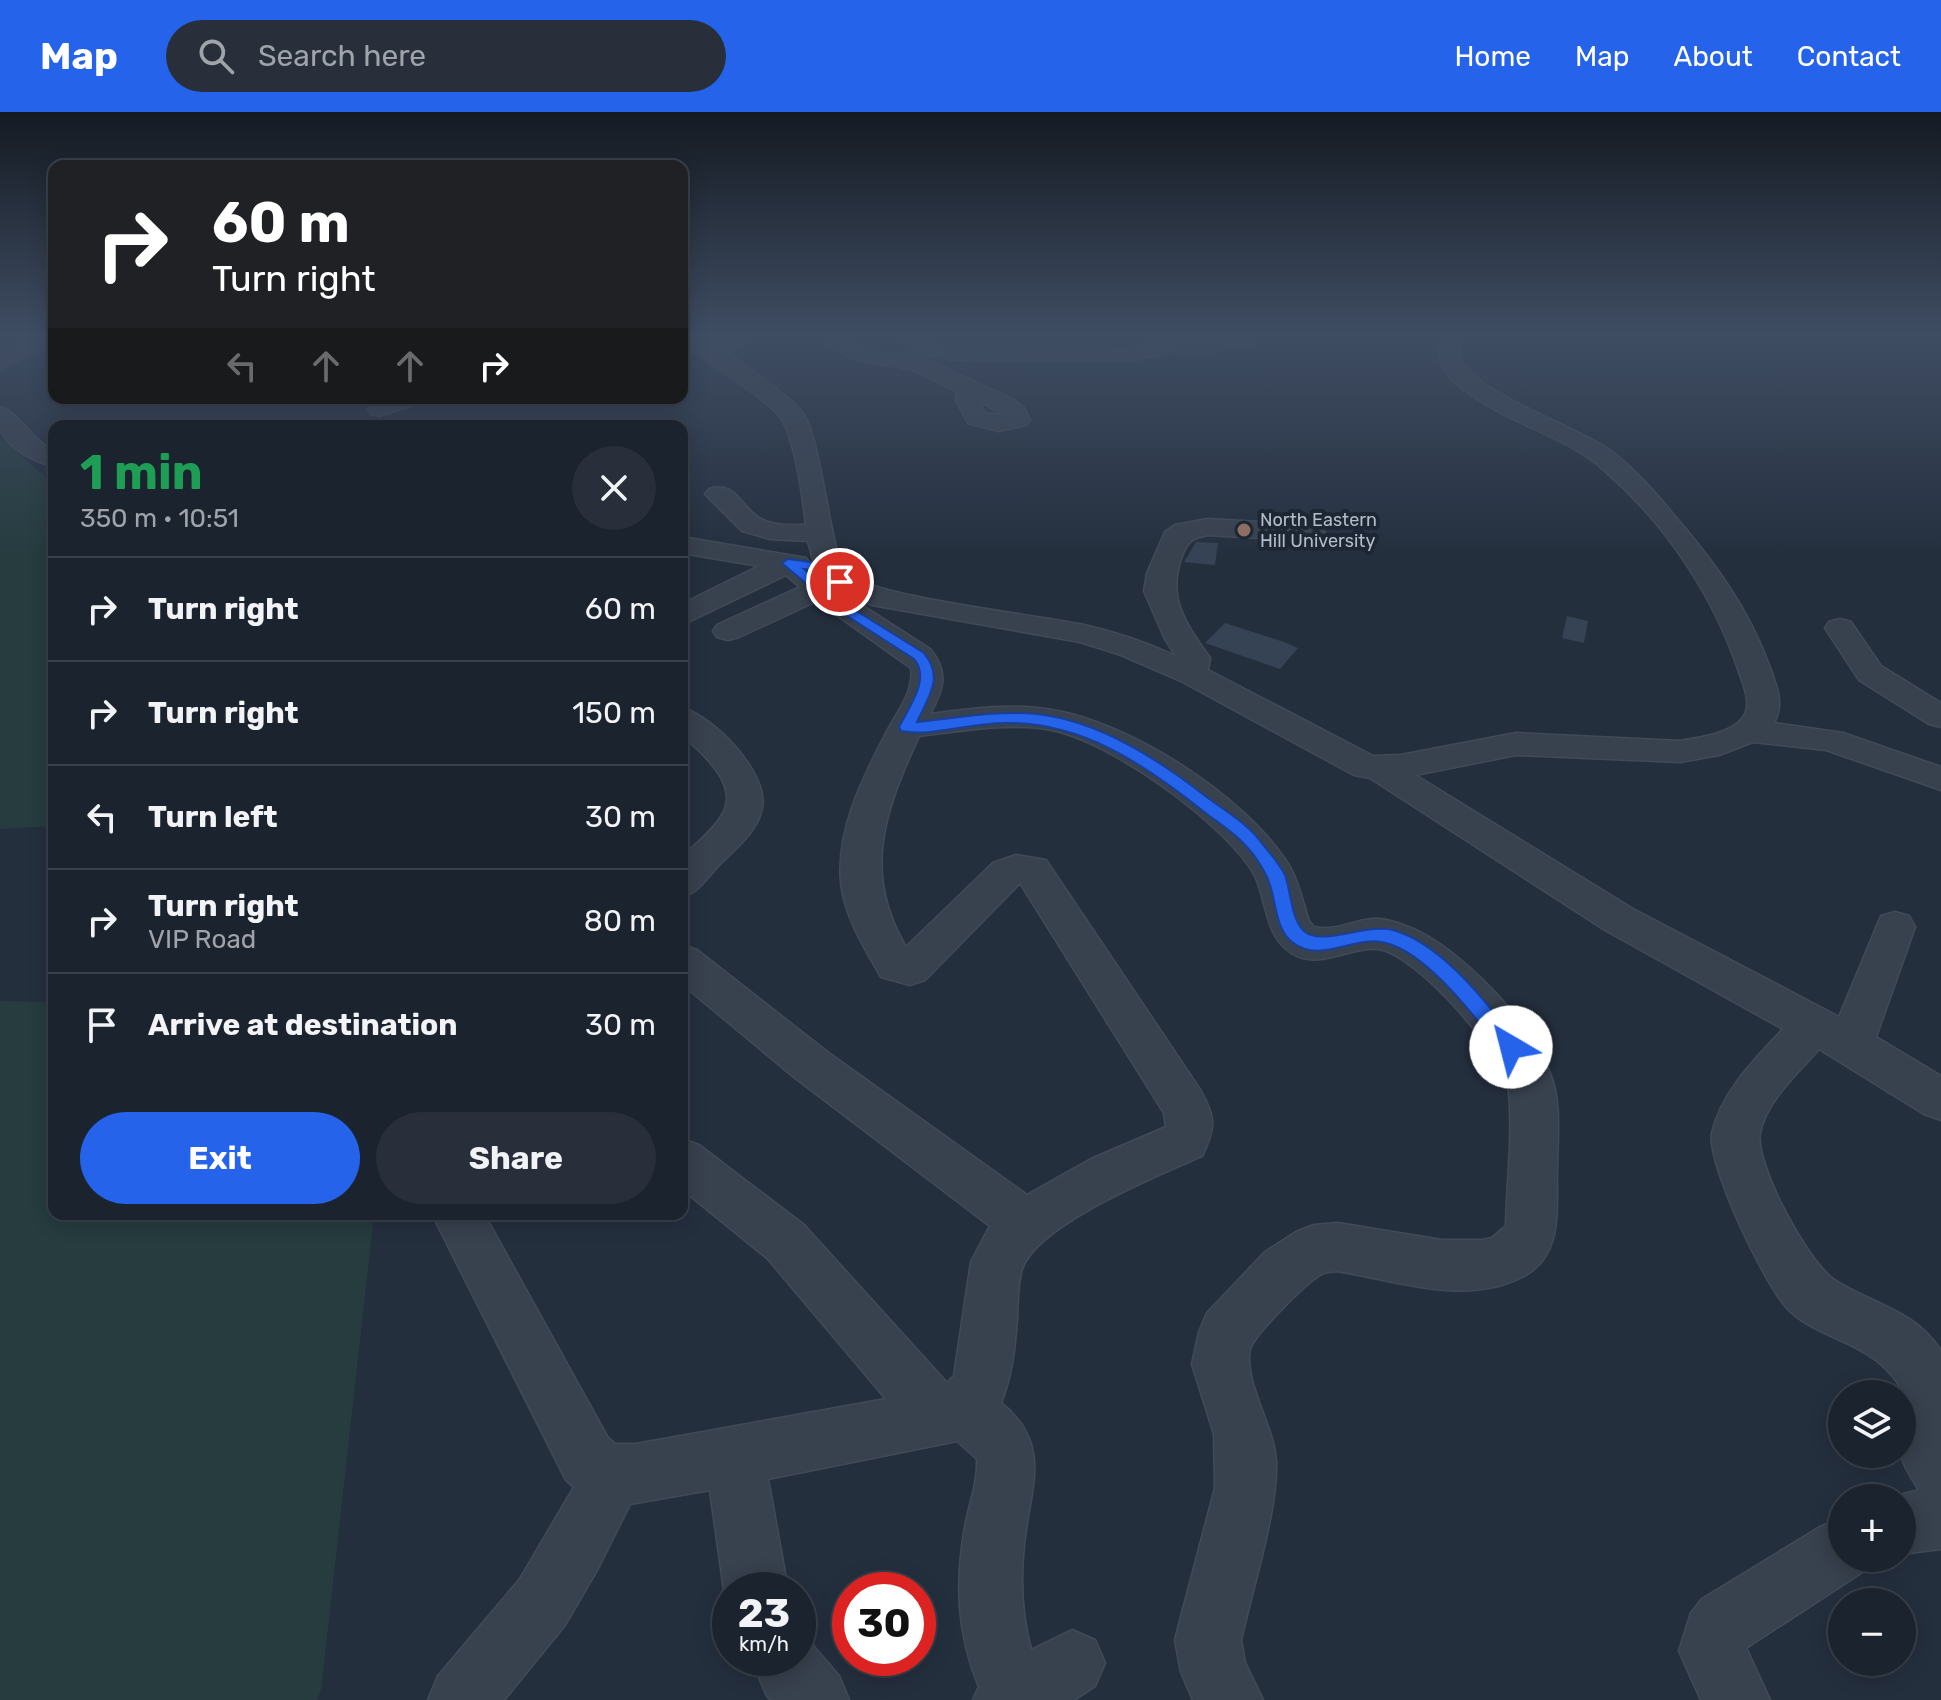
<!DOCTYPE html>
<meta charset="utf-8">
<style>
:root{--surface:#1b232e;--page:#282f3a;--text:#f1f3f6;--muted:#a0a4aa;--line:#39404a;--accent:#2563eb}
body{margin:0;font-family:Rubik,sans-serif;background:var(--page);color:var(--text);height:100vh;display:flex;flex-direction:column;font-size:30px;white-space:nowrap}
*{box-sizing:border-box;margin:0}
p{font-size:26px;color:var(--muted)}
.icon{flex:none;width:44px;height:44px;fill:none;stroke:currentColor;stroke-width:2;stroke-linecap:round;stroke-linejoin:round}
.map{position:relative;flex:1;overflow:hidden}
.sheet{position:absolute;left:48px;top:308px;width:640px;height:800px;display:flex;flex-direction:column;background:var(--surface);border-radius:16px;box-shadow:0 4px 20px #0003,0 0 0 2px var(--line)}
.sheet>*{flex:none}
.top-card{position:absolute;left:48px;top:48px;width:640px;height:244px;border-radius:16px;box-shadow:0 4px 20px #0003,0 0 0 2px var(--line);background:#202124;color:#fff;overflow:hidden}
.tools{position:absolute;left:1828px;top:1268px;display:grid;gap:16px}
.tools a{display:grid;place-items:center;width:88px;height:88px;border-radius:50%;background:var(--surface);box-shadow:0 4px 20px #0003,0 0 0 2px var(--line);font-size:40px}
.speed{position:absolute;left:712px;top:1460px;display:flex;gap:16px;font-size:40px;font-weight:700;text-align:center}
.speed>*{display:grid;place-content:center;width:104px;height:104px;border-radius:50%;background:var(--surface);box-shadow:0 4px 20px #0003,0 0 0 2px var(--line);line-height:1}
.speed small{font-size:20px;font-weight:400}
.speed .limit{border:12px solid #d22;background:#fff;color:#111}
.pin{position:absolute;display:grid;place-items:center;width:68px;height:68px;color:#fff;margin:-34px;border:4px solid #fff;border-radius:50%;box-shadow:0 2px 8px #0007}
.me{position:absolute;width:88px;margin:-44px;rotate:323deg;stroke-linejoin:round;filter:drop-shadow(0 0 6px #0008)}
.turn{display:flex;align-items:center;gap:28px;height:168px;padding:0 32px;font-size:36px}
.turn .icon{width:104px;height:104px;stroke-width:2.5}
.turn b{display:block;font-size:56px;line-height:68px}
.lanes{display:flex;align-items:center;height:76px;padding:0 32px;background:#0003;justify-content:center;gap:40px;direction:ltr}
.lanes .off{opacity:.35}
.round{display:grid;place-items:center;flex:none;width:84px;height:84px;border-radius:42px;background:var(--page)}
.headline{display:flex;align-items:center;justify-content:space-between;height:136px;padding:0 32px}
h1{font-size:48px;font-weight:700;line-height:60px;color:#1e9e55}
.primary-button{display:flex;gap:16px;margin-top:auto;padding:16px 32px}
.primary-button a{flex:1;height:92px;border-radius:48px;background:var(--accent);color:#fff;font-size:32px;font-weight:700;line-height:92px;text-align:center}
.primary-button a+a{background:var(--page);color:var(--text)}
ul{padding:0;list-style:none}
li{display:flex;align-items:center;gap:24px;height:104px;padding:0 32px;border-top:2px solid var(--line)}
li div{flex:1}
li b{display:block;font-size:30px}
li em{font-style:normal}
header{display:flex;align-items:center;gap:48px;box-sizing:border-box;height:112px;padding:0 40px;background:var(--accent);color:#fff}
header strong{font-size:38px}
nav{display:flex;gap:44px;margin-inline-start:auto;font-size:28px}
.search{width:560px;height:72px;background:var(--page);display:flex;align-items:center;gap:20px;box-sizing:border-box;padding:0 28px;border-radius:44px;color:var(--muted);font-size:30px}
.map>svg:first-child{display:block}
.green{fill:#263c3f}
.building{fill:#364354}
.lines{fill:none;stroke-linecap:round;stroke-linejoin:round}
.minor-casing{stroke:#414a57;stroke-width:3}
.minor{fill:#38414e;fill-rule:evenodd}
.route{fill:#2563eb;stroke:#184099;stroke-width:2}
.education-dot{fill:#8d6e63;stroke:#1d2633;stroke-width:3}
.labels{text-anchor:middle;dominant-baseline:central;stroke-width:8;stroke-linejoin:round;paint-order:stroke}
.far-poi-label{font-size:18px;fill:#b4bcc9;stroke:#1d2633;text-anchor:start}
</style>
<header>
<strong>Map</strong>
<div class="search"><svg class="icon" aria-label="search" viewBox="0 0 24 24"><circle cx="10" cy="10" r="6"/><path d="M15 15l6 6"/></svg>Search here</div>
<nav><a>Home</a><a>Map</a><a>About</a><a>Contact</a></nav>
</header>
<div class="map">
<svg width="1941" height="1588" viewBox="0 0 1941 1588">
<rect width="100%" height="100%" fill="#242f3e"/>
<!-- green -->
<path class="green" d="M0 325 54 373V714L0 717Z
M0 889 54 890V1102H374L321 1578 317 1588H0Z"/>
<!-- building -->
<path class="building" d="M1214 222H1252L1253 235 1192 244 1174 241 1209 229Z
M1196 430 1218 431 1215 453 1184 450Z
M1567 504 1588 509 1584 531 1562 526Z
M1225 511 1284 530 1298 536 1280 557 1205 531Z"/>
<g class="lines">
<defs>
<path id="minor" d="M37 222H54L49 234 0 257V243Z
M682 222H692L714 233 735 222H761L729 241C746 255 794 287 804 303 823 334 830 446 847 461 875 486 1038 503 1084 513 1116 520 1147 531 1176 544L1165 527 1144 479 1147 461 1165 420 1175 413 1208 407 1311 413 1321 415 1325 421 1321 427 1311 429 1208 423C1192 426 1188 429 1182 444 1166 486 1186 512 1210 546L1208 558 1373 644 1401 643 1516 621 1680 629C1698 626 1729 622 1742 607 1753 594 1744 574 1739 560 1714 484 1666 412 1605 359 1592 347 1576 337 1560 329 1530 313 1406 269 1448 222H1470L1461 232 1459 243C1469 280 1577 314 1611 339 1637 359 1658 384 1679 409 1717 454 1748 497 1769 553 1776 573 1785 591 1774 611L1843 621 1941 655V678L1826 638 1753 630 1719 643 1680 650 1516 643 1415 663 1633 797 1839 905 1881 804 1895 800 1909 804 1915 815 1876 925 1941 964V1008L1924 1002 1819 937C1799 960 1766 989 1760 1021 1754 1051 1809 1153 1836 1169 1874 1193 1915 1198 1941 1239V1437L1902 1442V1386H1888L1919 1378C1913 1368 1905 1357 1902 1346 1897 1325 1911 1291 1897 1270 1869 1230 1825 1229 1792 1201 1768 1182 1706 1050 1712 1021 1721 980 1756 946 1783 917L1605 818 1370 666 1354 663 1181 569 1121 543 1080 530 872 493 846 483 930 537C949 560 944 577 930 602 970 597 1012 591 1052 598 1131 611 1240 682 1285 747 1298 766 1302 788 1309 809L1314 815C1336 821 1358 805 1380 807 1392 808 1409 815 1420 820 1470 846 1543 922 1555 978 1561 1006 1556 1046 1557 1075 1557 1110 1558 1147 1522 1165 1467 1194 1396 1169 1338 1159 1332 1160 1326 1159 1320 1163 1306 1171 1254 1223 1250 1237 1243 1270 1274 1313 1276 1349 1278 1399 1252 1477 1241 1528L1245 1551 1263 1588H1193L1181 1560 1175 1528 1215 1376 1214 1322 1192 1252 1199 1220 1207 1201 1265 1140 1296 1120 1314 1113 1338 1111 1442 1128H1482L1492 1126 1506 1114C1507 1071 1513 1024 1509 981 1505 943 1417 842 1378 837 1347 834 1313 863 1285 836 1262 815 1267 778 1249 754 1214 705 1111 630 1052 618 1009 610 962 619 919 624 885 698 861 760 906 835L993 751 1016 743 1046 748 1199 976C1215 1005 1217 1013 1202 1044 1159 1063 1037 1112 1022 1157 1017 1172 1018 1191 1017 1206 1015 1236 1012 1263 1001 1291 1054 1333 1029 1378 1024 1433 1020 1469 1022 1504 1031 1538L1072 1518 1095 1528 1105 1551 1095 1574 1074 1588H973L979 1575C957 1522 955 1470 965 1415 969 1392 978 1371 977 1347L957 1329 768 1367 788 1478H730V1492L724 1478 710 1378 630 1392 597 1458 565 1513 504 1588H428L438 1564 520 1467 574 1375 566 1368 432 1102H484L608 1326 615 1332H636L886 1287 768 1147 682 1077V1027L699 1033 804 1113 947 1271 954 1264 971 1150 990 1114 794 965 682 872V833L697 838 826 939 1027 1083 1091 1047 1166 1015 1164 1001 1020 771 925 868 910 873 881 865C867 840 851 815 844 787 829 729 864 662 891 612 901 595 914 577 911 556L817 489 739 525 728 528 717 525 713 519 717 513 800 475 786 463 682 513V492L759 454 682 441V425L806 446 816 459 808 429 770 427 742 419 705 382 709 377C738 369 740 396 761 407 774 414 791 413 806 413 802 380 797 341 784 311 777 294 701 243 682 233Z
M821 222H843L856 232 880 241 898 244 908 239 1012 287 1024 296 1030 308 1026 313 999 319 968 311 956 288 957 279C943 273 927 263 912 258 878 248 846 256 821 222ZM979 289 1005 304 985 301Z
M912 222 935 233 955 236 1129 237 1180 222H1211L1208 226 1158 243 1129 249 955 248 923 242 896 227 899 223Z
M389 286H422L419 291 379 304 371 302 368 297 371 292Z
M0 295C19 300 32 329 54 339V354C35 350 7 337 0 316 0 310 0 301 0 295Z
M1840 507 1851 510 1881 554 1941 591V615L1929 612 1859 568 1825 516 1829 510Z
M682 596C712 603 769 661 762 696 758 719 734 738 718 754 706 767 699 780 682 785V745C695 732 713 719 722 703 741 673 702 641 682 623Z
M1842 1406V1446H1869L1864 1459 1746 1536 1770 1588H1701L1679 1539 1691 1501 1702 1487 1820 1415Z
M798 1519 807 1523 815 1536 839 1564 849 1588H771L767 1584 751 1546H798Z"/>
</defs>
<!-- minor casing -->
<use href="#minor" class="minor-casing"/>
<!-- minor -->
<use href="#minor" class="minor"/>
</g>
<!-- sky -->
<linearGradient id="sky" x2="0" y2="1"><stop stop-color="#141a22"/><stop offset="0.5" stop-color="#3f4d63"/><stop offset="1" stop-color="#3f4d63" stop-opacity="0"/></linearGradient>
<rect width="1941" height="445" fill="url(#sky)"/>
<!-- route -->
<path class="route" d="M788 447 832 453 847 470 845 473H836L824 459 804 457 850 495 924 541C944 565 929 584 917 610 956 606 998 598 1037 602 1099 609 1156 646 1204 683 1222 697 1247 711 1260 729 1268 739 1279 751 1285 763 1291 779 1291 809 1305 820 1323 834 1368 811 1393 818 1443 832 1487 892 1518 930L1521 935 1518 941 1511 944 1504 941C1477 908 1429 842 1386 831 1355 822 1321 853 1292 830 1273 815 1277 783 1266 763 1261 753 1253 741 1245 733 1234 720 1217 710 1203 699 1144 652 1081 609 1003 611 973 611 929 625 901 619L899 615C909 595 931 567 914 547L841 500 784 453 782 451Z"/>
<!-- markers -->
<circle class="education-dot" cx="1244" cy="418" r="8"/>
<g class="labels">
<!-- far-poi labels -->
<g class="far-poi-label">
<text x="1260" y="408">North Eastern<tspan x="1260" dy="21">Hill University</tspan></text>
</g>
</g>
</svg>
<div class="tools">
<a><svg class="icon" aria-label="layers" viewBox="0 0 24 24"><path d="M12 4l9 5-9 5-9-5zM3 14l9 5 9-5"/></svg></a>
<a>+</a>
<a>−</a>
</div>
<div class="speed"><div>23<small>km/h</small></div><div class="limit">30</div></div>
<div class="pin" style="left:840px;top:470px;background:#d93025"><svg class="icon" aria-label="arrive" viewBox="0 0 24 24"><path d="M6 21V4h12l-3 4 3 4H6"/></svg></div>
<svg class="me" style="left:1511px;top:935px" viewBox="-20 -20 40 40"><circle r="19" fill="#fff"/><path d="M0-13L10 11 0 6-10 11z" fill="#2563eb"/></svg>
<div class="top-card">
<div class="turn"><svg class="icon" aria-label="right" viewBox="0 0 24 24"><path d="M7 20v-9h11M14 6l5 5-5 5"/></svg><div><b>60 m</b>Turn right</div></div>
<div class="lanes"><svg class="icon off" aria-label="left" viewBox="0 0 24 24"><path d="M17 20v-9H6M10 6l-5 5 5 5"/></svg><svg class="icon off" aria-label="ahead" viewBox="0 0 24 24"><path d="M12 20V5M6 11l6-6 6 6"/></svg><svg class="icon off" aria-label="ahead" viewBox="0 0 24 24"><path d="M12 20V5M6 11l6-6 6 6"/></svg><svg class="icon" aria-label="right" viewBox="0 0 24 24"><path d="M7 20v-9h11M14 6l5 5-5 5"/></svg></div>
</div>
<section class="sheet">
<div class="headline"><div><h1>1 min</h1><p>350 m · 10:51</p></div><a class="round"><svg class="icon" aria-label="close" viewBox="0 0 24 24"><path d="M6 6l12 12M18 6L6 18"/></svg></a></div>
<ul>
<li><svg class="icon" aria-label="right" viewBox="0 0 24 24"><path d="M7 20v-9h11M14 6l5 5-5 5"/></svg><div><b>Turn right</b></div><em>60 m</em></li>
<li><svg class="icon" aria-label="right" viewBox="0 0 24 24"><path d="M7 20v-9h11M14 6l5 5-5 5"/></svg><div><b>Turn right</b></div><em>150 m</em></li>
<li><svg class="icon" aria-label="left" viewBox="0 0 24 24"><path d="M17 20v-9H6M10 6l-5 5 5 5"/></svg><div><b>Turn left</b></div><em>30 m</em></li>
<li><svg class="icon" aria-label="right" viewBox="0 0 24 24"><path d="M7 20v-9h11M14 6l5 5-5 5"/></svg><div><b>Turn right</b><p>VIP Road</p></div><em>80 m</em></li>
<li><svg class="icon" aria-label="arrive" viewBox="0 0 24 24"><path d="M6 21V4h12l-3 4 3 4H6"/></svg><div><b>Arrive at destination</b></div><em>30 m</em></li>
</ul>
<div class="primary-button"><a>Exit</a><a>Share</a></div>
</section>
</div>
